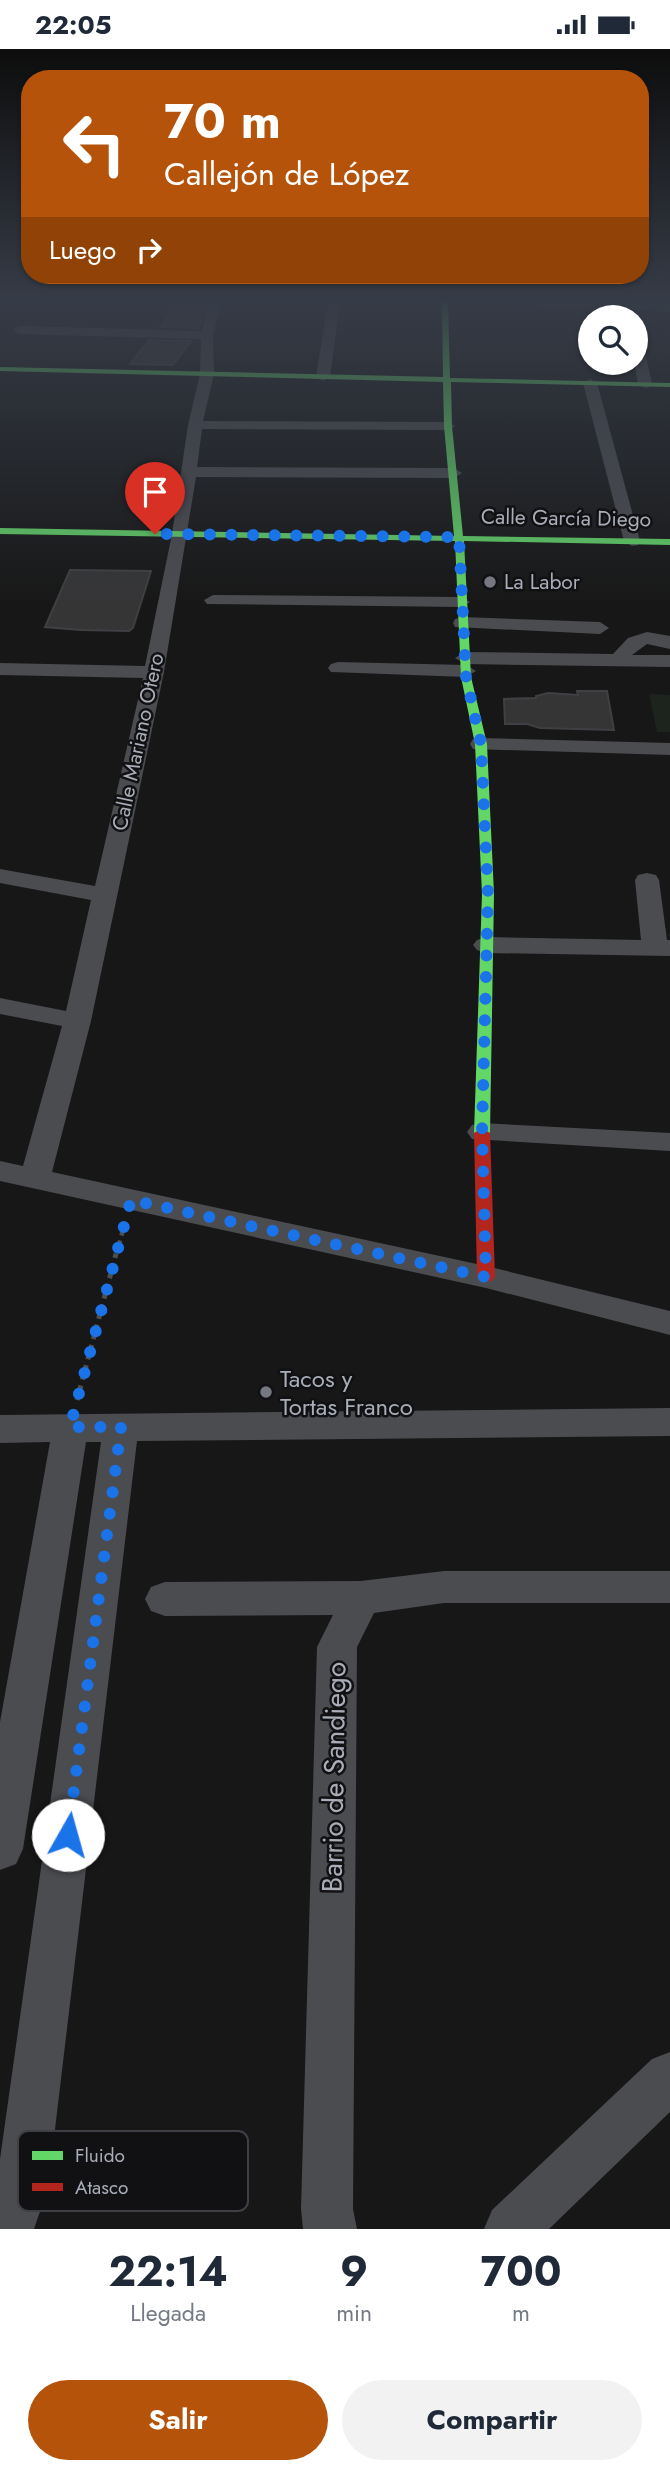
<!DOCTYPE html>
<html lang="es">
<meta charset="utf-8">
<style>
:root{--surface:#fff;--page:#f2f2f3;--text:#1f2937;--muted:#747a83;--accent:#b45309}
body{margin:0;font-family:Jost,sans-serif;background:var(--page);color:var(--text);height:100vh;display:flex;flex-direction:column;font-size:26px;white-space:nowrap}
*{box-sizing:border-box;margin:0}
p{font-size:23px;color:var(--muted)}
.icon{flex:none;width:38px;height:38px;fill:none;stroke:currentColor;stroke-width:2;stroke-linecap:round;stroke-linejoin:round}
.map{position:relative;height:2180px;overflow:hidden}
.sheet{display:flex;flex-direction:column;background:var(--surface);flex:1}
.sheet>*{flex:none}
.hud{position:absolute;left:21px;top:21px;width:628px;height:214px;border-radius:28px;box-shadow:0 2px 5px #0004;background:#b45309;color:#fff;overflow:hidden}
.tools{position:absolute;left:578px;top:256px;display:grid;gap:14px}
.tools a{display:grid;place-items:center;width:70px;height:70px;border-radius:50%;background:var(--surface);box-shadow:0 2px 5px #0004;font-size:35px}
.pin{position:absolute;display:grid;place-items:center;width:60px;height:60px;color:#fff;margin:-72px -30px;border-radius:50% 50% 50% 0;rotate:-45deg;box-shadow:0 0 7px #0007}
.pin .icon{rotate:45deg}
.me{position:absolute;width:77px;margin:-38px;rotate:7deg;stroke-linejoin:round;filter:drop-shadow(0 0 5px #0008)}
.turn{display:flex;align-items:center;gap:24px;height:147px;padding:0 28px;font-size:32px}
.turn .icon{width:91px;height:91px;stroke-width:2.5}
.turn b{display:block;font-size:49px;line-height:60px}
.then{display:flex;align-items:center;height:66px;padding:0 28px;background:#0003;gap:14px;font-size:26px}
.eta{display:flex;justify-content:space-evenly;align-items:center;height:119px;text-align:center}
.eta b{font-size:42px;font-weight:700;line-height:49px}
.primary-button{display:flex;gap:14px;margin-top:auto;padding:14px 28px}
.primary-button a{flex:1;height:80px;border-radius:42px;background:var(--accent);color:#fff;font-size:28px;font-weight:700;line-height:80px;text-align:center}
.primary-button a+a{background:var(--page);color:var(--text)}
.status{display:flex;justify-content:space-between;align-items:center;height:49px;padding:0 35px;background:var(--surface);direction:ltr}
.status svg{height:19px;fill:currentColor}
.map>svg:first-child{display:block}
.green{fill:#1d241e}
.building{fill:#353536;stroke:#3f4043;stroke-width:2}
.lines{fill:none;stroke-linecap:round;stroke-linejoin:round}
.path-far1{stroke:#4d4e52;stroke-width:4.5;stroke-dasharray:3.5 5;stroke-linecap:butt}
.path{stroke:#4d4e52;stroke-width:5;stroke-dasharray:4.5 6;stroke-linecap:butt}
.street{fill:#4b4c50;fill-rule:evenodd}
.fast{fill:#63d668;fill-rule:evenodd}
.jam{fill:#b3261e;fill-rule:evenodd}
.route{stroke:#1a73e8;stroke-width:12;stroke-dasharray:0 21.6}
.poi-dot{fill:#757880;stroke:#111113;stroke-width:2.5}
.labels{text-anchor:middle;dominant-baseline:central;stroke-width:5;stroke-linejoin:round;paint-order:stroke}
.far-street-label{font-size:21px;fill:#a8adb8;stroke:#111113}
.far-poi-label{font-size:21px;fill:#a8adb8;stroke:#111113;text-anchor:start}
.poi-label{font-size:24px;fill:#a8adb8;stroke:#111113;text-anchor:start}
.near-street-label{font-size:28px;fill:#a8adb8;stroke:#111113}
.key{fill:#111113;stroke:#3e4045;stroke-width:2}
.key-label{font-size:19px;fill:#a8adb8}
</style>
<div class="status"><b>22:05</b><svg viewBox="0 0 49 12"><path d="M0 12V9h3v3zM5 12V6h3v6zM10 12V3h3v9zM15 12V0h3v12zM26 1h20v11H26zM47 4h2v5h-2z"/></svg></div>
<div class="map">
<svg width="670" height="2180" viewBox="0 0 670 2180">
<rect width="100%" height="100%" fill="#171717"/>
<!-- green -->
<path class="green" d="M649 645 670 646V683H657Z"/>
<!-- building -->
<path class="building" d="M179 255H205L199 279 160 278Z
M149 291 191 292 173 316 130 315Z
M70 521 151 522 133 579 129 582 81 581 45 578Z
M577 642H607L614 681 540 679 527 675H505L504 650 536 649V647L548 644 578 646Z"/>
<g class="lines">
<!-- path-far1 -->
<path class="path-far1" d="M117 1203 124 1177"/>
<!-- path -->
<path class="path" d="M77 1351 117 1201"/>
<!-- street -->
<path class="street" d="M208 253H220L213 286 214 325 203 372 448 373 455 377 448 381 202 380 197 418 454 419 462 424 454 429 196 428 164 623 91 972 52 1123 486 1217 670 1262V1286L486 1239 0 1132V1112L23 1117 62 977 0 965V949L66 962 91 851 0 834V820L95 837 143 629 0 626V614L145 617 172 485 188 376 200 325 201 290 19 285 13 281 19 277 202 282Z
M328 253H340L330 328 323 332 316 328Z
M534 253 670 254V262L540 257Z
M635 297 645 303 652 335 650 338 645 339 638 335 634 313Z
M590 330 597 334 640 492 638 496 632 497 624 492 583 334Z
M213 546 461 548 470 553 461 558 207 555 204 551Z
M462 568 600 573 609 579 600 585 455 578 453 574 455 570Z
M647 583 670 587V600L647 595 632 606H670V618L465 615 455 609 465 603 613 605 628 589Z
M338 613 466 616 476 622 466 628 331 623 328 619 331 615Z
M481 689 670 694V706L473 700 470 695 473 690Z
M647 824 656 826 659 831 667 891H670V907L486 904 477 901 473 896 477 891 486 888 641 891 635 831 638 826Z
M482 1074 670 1084V1102L472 1090 467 1083 472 1076Z
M670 1359V1387L137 1392 48 2139 34 2180H0V2110L101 1393H86L23 1800 16 1815 0 1821V1673L50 1393 0 1394V1366Z
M444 1522H670V1554H444L374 1564 357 1598 353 2160 357 2180H303L301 2160 317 1598 333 1566 165 1567 151 1562 145 1550 151 1538 165 1533 361 1532Z
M670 2003V2063L549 2180H484L492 2161 652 2010Z"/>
<!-- fast -->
<path class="fast" d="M442 253H448L450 329 670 334V338L451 333 452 377 463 487 670 490V496L464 492 471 628 487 695 494 845 490 1084 482 1089 474 1084 482 845 475 695 461 628 455 492 0 485V479L454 487 444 377 443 333 0 322V318L443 328Z"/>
<!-- jam -->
<path class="jam" d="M482 1079 490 1084 495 1228 492 1232H480L477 1228 474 1084Z"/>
</g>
<!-- sky -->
<linearGradient id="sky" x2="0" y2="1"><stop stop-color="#0d0d0d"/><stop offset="0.45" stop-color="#363c47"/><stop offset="1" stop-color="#363c47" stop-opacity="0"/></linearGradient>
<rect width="670" height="558" fill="url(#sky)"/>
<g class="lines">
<!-- route -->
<path class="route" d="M68 1786 121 1378H70L131 1151 486 1228 482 1083 488 845 481 695 466 628 459 488 155 485"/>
</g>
<!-- markers -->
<g class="poi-dot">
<circle cx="490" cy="533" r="7"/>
<circle cx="266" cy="1343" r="7"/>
</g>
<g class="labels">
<!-- far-street labels -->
<g class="far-street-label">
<text transform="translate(566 469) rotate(1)">Calle García Diego</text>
<text transform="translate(138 693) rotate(-78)">Calle Mariano Otero</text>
</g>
<!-- far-poi labels -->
<g class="far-poi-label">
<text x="504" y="533">La Labor</text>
</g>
<!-- poi labels -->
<g class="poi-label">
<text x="280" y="1329">Tacos y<tspan x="280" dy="28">Tortas Franco</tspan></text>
</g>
<!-- near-street labels -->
<g class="near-street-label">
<text transform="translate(334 1728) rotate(-89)">Barrio de Sandiego</text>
</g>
</g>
<!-- legend -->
<rect x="18" y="2082" width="230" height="80" rx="10" class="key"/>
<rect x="32" y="2102" width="31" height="9" fill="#63d668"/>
<rect x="32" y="2134" width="31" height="8" fill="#b3261e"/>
<g class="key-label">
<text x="75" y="2113">Fluido</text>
<text x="75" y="2145">Atasco</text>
</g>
</svg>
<div class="tools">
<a><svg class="icon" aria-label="search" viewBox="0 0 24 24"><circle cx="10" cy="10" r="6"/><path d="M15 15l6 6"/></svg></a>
</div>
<div class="pin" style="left:155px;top:485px;background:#d93025"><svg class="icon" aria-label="arrive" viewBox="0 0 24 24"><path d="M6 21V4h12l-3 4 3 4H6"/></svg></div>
<svg class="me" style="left:68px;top:1786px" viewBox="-20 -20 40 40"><circle r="19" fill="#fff"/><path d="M0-13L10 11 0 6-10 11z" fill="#1a73e8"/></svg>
<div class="hud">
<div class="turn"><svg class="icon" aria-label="left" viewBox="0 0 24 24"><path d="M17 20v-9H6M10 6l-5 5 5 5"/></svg><div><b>70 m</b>Callejón de López</div></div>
<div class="then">Luego<svg class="icon" aria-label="right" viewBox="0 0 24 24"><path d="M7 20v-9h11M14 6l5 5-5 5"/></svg></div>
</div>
</div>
<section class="sheet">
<div class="eta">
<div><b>22:14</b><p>Llegada</p></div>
<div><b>9</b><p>min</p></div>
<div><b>700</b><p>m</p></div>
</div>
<div class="primary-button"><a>Salir</a><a>Compartir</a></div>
</section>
